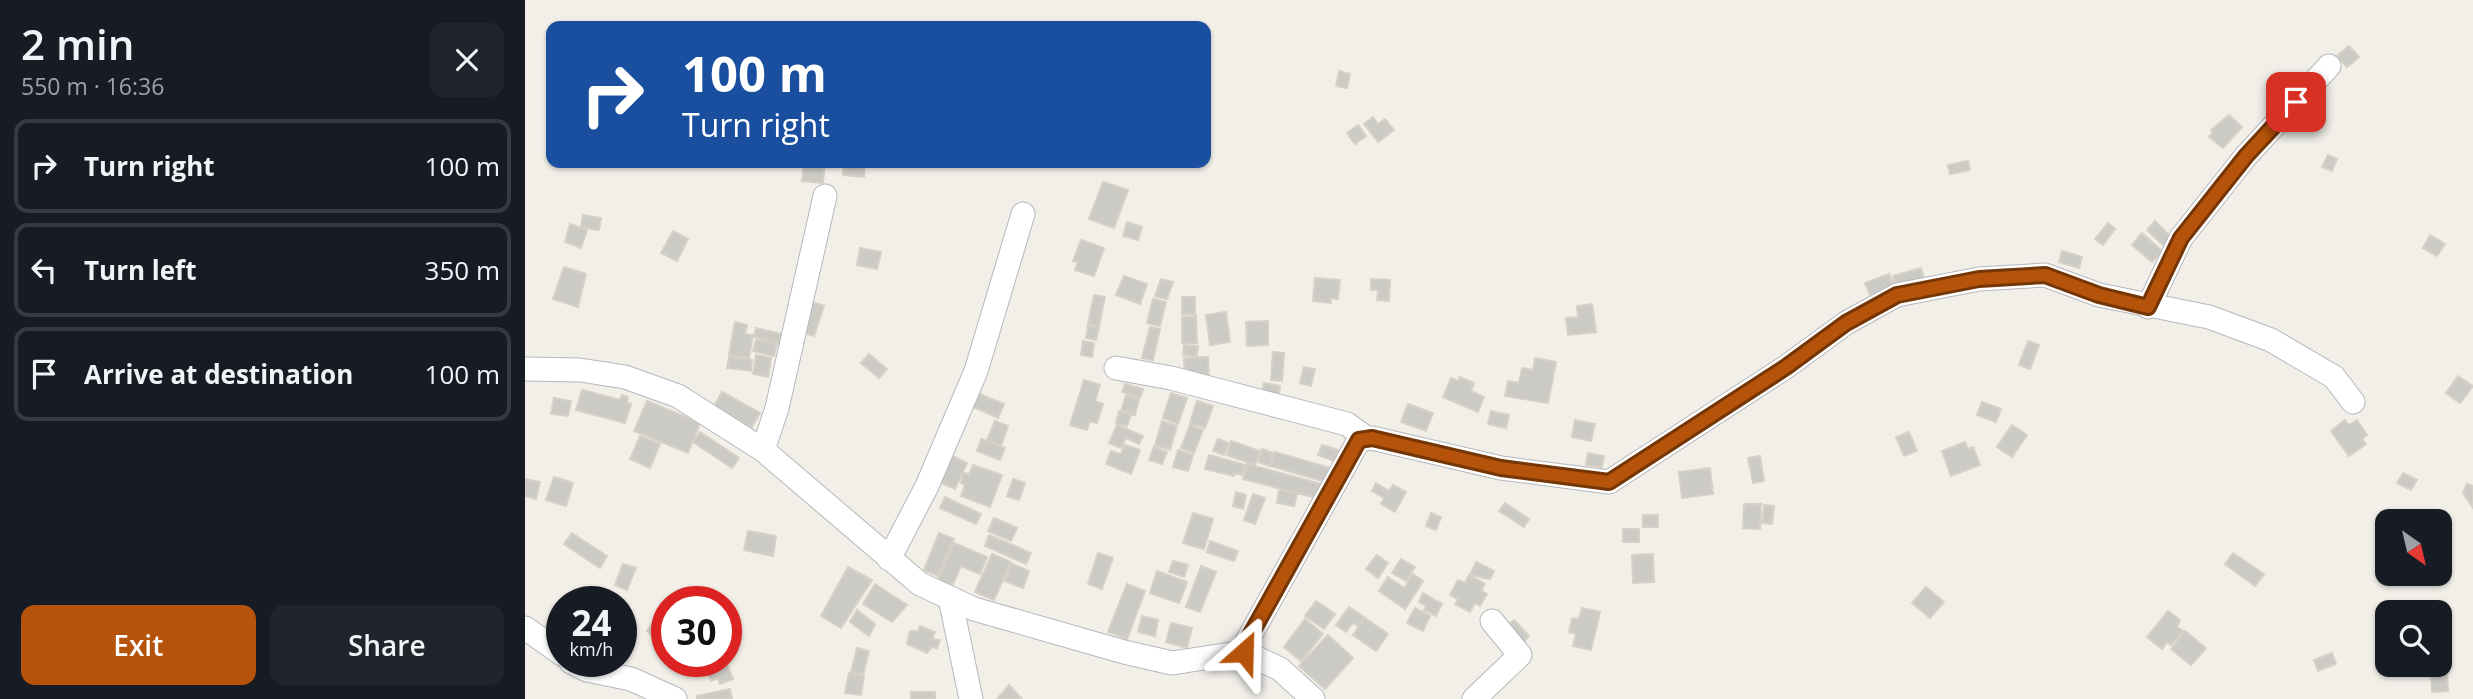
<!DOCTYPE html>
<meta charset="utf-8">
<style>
:root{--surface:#171b24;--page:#20242c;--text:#f1f3f6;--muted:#9ea1a6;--line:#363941;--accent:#b45309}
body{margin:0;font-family:"Open Sans",sans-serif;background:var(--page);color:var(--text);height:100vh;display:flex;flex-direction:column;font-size:26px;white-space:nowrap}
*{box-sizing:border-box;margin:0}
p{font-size:23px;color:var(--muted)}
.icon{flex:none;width:38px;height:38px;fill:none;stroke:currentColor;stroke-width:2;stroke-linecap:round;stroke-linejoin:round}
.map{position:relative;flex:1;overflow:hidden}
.drawer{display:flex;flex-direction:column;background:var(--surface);width:525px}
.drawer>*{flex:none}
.guide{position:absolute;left:21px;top:21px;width:665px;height:147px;border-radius:14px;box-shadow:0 2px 5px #0004;background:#1a4fa0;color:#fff;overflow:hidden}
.needle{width:46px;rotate:146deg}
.controls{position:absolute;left:1850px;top:509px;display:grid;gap:14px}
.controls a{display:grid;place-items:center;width:77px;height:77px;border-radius:14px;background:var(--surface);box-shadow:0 2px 5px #0004;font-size:35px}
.speed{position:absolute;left:21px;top:586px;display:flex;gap:14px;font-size:35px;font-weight:700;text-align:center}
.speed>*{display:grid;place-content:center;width:91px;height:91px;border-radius:50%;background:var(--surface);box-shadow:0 2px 5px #0004;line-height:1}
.speed small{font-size:18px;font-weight:400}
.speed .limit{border:10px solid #d22;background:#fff;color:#111}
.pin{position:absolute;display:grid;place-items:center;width:60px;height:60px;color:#fff;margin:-30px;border-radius:14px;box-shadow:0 4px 10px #0006}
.me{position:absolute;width:77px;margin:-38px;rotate:25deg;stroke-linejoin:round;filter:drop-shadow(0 0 5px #0008)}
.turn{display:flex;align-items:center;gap:24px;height:147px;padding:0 21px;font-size:32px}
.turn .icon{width:91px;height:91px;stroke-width:2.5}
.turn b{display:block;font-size:49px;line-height:60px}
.round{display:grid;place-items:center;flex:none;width:74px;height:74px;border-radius:14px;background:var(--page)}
.summary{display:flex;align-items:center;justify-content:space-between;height:119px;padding:0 21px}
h1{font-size:42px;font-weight:600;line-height:52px}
.cta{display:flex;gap:14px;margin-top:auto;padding:14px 21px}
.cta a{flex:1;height:80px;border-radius:14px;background:var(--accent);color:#fff;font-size:28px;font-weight:600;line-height:80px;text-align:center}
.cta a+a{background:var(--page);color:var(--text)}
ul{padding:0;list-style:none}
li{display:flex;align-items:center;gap:21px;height:94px;margin:0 14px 10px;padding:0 7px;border:4px solid var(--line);border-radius:14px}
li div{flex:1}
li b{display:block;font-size:26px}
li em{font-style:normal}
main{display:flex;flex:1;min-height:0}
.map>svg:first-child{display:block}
.building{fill:#cccac5;stroke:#d6d1c6;stroke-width:2}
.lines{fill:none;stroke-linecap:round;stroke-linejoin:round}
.minor-casing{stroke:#b5b8bc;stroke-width:25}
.minor{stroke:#fff;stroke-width:23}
.route-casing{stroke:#753606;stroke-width:18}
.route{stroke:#b45309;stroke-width:12}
</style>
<main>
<section class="drawer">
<div class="summary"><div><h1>2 min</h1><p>550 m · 16:36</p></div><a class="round"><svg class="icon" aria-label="close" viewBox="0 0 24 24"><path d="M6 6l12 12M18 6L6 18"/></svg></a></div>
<ul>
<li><svg class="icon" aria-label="right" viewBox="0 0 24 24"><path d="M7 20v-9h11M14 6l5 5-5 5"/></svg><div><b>Turn right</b></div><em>100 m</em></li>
<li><svg class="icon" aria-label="left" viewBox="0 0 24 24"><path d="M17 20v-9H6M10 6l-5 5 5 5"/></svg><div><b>Turn left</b></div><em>350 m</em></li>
<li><svg class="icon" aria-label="arrive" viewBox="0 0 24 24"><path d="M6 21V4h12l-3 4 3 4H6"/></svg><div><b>Arrive at destination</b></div><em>100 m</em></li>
</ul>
<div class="cta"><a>Exit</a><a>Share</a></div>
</section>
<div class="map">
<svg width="1948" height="699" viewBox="0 0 1948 699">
<rect width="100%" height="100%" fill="#f1efe8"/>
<!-- building -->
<path class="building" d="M1824 46 1834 57 1822 67 1812 56Z
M814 71 825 74 822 88 811 86Z
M1704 115 1717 127 1698 148 1684 137 1688 132 1686 130Z
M848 117 853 124 860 119 869 130 853 142 839 124Z
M833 125 841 136 830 144 822 133Z
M1803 155 1812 159 1807 171 1797 167Z
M1443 161 1445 170 1425 174 1423 165Z
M279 163H300L298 183 277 181Z
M319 163H340L339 177 318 175Z
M578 182 603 190 589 228 564 219Z
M58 215 76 218 74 230 56 227Z
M1630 221 1646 237 1638 245 1622 230Z
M602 222 617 227 613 240 598 236Z
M1583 223 1590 229 1578 245 1570 239Z
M45 224 62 230 56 248 40 242Z
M148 231 163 239 152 261 136 253Z
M1617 233 1637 251 1627 262 1607 245Z
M1905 235 1920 244 1912 256 1898 248Z
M556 240 579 248 569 276 550 270 553 262 548 261Z
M335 248 356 252 352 269 332 265Z
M1537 251 1557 257 1554 268 1534 262Z
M39 267 61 274 53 307 28 299Z
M1396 268 1399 279 1371 287 1368 276Z
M1364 274 1369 286 1345 295 1340 283Z
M599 276 622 284 615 304 591 295Z
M790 278 815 280 813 299 806 298V303L788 301Z
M636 279 648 282 642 299 630 296Z
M846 279 865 280 864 301 852 300 853 290H846Z
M569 295 580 297 574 326 563 324Z
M657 297H670V314H657Z
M628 299 641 302 635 326 622 323Z
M284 301 299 306 289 336 274 331Z
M1067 304 1071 332 1043 335 1041 318 1053 317 1052 306Z
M701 312 705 342 685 345 681 315Z
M671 316 672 343H657V317Z
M743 321V345L722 346 721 322Z
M210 322 222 325 220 334 228 335 224 358 204 355Z
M563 326 574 328 571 340 561 338Z
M625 327 635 329 628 360 617 358Z
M231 328 256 334 253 343 229 337Z
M231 340 252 344 249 356 228 351Z
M558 341 569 343 567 357 556 355Z
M1503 341 1514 345 1505 369 1494 365Z
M659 345 673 346 672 356 658 355Z
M748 352 759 353 757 381 746 380Z
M344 354 362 369 354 378 336 363Z
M231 355 246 358 243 377 228 374Z
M204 357 227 360 226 371 202 368Z
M683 357 684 378 660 379 659 358Z
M1010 358 1031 362 1023 403 980 396 983 381 994 383 997 368 1008 370Z
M779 367 790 369 786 386 775 383Z
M1933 376 1948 386 1935 403 1921 393Z
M935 377 949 383 946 391 959 397 953 412 918 397 926 378 933 381Z
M559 380 575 385 570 401 578 404 572 423 565 421 562 430 545 425Z
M739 383 755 386 753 400 736 397Z
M600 384 618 389 615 398 597 392Z
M57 390 95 400 97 395 103 397 102 403 106 404 100 423 51 410Z
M197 392 235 413 227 427 189 406Z
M452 393 479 404 473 418 446 406Z
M646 393 662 398 653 424 638 418Z
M601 395 614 399 610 415 596 411Z
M29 398 46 401 43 416 26 414Z
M122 401 175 423 163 453 109 431Z
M672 401 688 406 680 428 665 423Z
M1457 402 1476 409 1471 422 1452 415Z
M883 404 908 413 901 431 876 422Z
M594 411 606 415 602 426 591 423Z
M966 411 984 415 981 428 963 424Z
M1050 420 1070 424 1066 441 1047 437Z
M1820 420 1824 425 1832 420 1842 435 1837 439 1841 444 1824 456 1806 431Z
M470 421 483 426 476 446 462 440Z
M637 421 652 426 645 450 630 445Z
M592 425 618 436 614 444 601 438 596 448 584 443Z
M665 425 678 430 669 453 656 448Z
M1487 425 1502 435 1487 457 1472 447Z
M175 432 214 458 207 468 168 442Z
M1384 432 1392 451 1379 456 1371 437Z
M115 436 135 444 125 468 105 459Z
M456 439 480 448 475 460 452 451Z
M693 439 704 443 699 455 688 451Z
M706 441 735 451 730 465 702 455Z
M1440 442 1443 449 1448 447 1455 465 1426 476 1417 451Z
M600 445 615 450 606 474 581 464 586 451 596 454Z
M797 445 813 450 809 461 793 455Z
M629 447 642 452 637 464 624 460Z
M737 449 748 453 744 466 733 462Z
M653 450 668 455 663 471 648 467Z
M750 452 805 468 801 482 746 466Z
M421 453 442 463 430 489 408 479Z
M1063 453 1079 456 1077 467 1061 465Z
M684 455 720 465 717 475 709 473V476L680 469Z
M1235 456 1239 481 1228 483 1223 458Z
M722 464 796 484 792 498 718 479Z
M448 465 477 475 465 507 436 496 440 485 436 483 439 473 444 474Z
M1185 468 1188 494 1157 498 1154 472Z
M1878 473 1892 480 1886 490 1872 483Z
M29 477 48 483 41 506 21 500Z
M0 479 15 482 11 499 0 496Z
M488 479 500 483 494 500 482 496Z
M851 483 864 491 868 485 881 492 870 512 856 504 859 498 847 491Z
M1942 484 1948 486V508L1938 493Z
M754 490 772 493 769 506 752 503Z
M711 492 721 495 718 509 708 506Z
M728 494 740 498 730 524 719 520Z
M420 497 456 514 451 524 415 508Z
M980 503 1004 519 999 527 974 511Z
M1219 504H1236L1235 529 1218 528Z
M1239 505 1249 506 1247 524 1237 523Z
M668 513 688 519 679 549 658 543Z
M906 513 916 517 911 530 901 526Z
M1118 515H1133V527H1118Z
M469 518 492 528 486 541 463 531Z
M1098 529H1114V542H1098Z
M223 531 251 536 248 556 219 550Z
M47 533 82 556 75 568 39 544Z
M414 533 429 539 413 576 399 570Z
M464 535 506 553 501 564 460 546Z
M685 541 713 551 709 561 682 552Z
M429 543 462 557 455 574 436 566 427 586 413 580Z
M573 553 588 558 577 589 563 584Z
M1708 553 1739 574 1730 586 1700 564Z
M467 554 486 562 469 600 450 592Z
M1128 554 1129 582 1108 583 1107 555Z
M852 555 863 563 853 578 841 569Z
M876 559 890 567 881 581 867 573Z
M648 561 663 565 659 577 644 572Z
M951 562 969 571 965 579 945 575Z
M98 564 111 568 102 590 90 585Z
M487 564 504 571 498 588 480 581Z
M676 566 691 572 675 612 661 607Z
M323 567 347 580 316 628 296 616Z
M632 571 662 582 654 603 625 593Z
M888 574 898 581 880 609 854 591 863 577 879 588Z
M944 575 960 584 956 591 962 594 955 606 950 603 945 612 930 604 933 599 925 595 933 580 940 583Z
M350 584 382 605 367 622 338 604Z
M602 584 620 591 602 639 583 632Z
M1401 587 1419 602 1405 618 1387 603Z
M898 593 917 604 911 616 899 610 901 606 894 602Z
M791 601 810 614 799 629 780 616Z
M824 607 839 617 833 626 828 623 821 632 811 625Z
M890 608 905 616 898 631 882 623Z
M1057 608 1075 612 1066 650 1048 646 1051 634 1044 632 1047 618 1054 619Z
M332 610 350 624 344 636 325 622Z
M1643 611 1655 620 1652 627 1658 631 1646 645 1642 642 1637 649 1622 637Z
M617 616 633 620 630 636 613 632Z
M840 618 863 634 851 651 828 635Z
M780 619 798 634 776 661 759 647Z
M989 620 1004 636 996 645 980 628Z
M129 622 142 632 136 642 122 631Z
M646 623 667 628 662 648 641 642Z
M395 626 410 632 407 639 415 640 412 648 407 647 402 653 382 644 385 631H393Z
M1660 631 1681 648 1666 665 1646 649Z
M803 635 828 658 800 689 774 666Z
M332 648 344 651 338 674 326 672Z
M1807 653 1811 664 1793 671 1789 660Z
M179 662H201L208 679 195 684 193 678 186 681Z
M1906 672H1922L1923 691 1907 692Z
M324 673 339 676 336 695 320 693Z
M484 685 497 699H472Z
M205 689 207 699H172V696Z
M386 692H410V699H386Z"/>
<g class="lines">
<defs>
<path id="minor" d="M1623 307 1656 238 1721 156 1804 66
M591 368 646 378 822 424 840 437
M0 369 55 370 100 377 153 396 238 450 395 584 449 609 599 652 647 663 719 652 755 669 788 699
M238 450 252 408 300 196
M364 559 402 486 451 371 498 214
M425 598 446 699
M0 628 37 654
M716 652 834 440 847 438 976 468 1084 482 1261 367 1321 323 1372 295 1454 279 1520 275 1574 295 1684 317 1746 340 1809 377 1828 402
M46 662 62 670 106 679 150 699
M949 699 995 655 967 621"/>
</defs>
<!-- minor casing -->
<use href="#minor" class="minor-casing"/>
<!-- minor -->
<use href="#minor" class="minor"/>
</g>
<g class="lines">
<defs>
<path id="route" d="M719 652H716L834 440 847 438 976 468 1084 482 1261 367 1321 323 1372 295 1454 279 1520 275 1574 295 1623 307 1656 238 1721 156 1771 102"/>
</defs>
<!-- route casing -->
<use href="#route" class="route-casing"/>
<!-- route -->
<use href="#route" class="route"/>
</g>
</svg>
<div class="controls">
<a><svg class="needle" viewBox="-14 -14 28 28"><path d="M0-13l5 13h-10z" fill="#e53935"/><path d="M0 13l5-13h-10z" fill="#9ea1a6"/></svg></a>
<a><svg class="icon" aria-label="search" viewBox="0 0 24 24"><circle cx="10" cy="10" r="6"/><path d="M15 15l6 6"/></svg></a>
</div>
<div class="speed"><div>24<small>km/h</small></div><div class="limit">30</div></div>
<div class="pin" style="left:1771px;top:102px;background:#d93025"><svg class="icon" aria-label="arrive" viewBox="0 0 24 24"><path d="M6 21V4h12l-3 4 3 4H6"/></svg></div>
<svg class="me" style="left:719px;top:652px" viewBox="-20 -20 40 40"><path d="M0-17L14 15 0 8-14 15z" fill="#b45309" stroke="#fff" stroke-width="4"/></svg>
<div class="guide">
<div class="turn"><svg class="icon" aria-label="right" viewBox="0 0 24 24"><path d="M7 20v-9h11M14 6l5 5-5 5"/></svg><div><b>100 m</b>Turn right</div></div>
</div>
</div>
</main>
